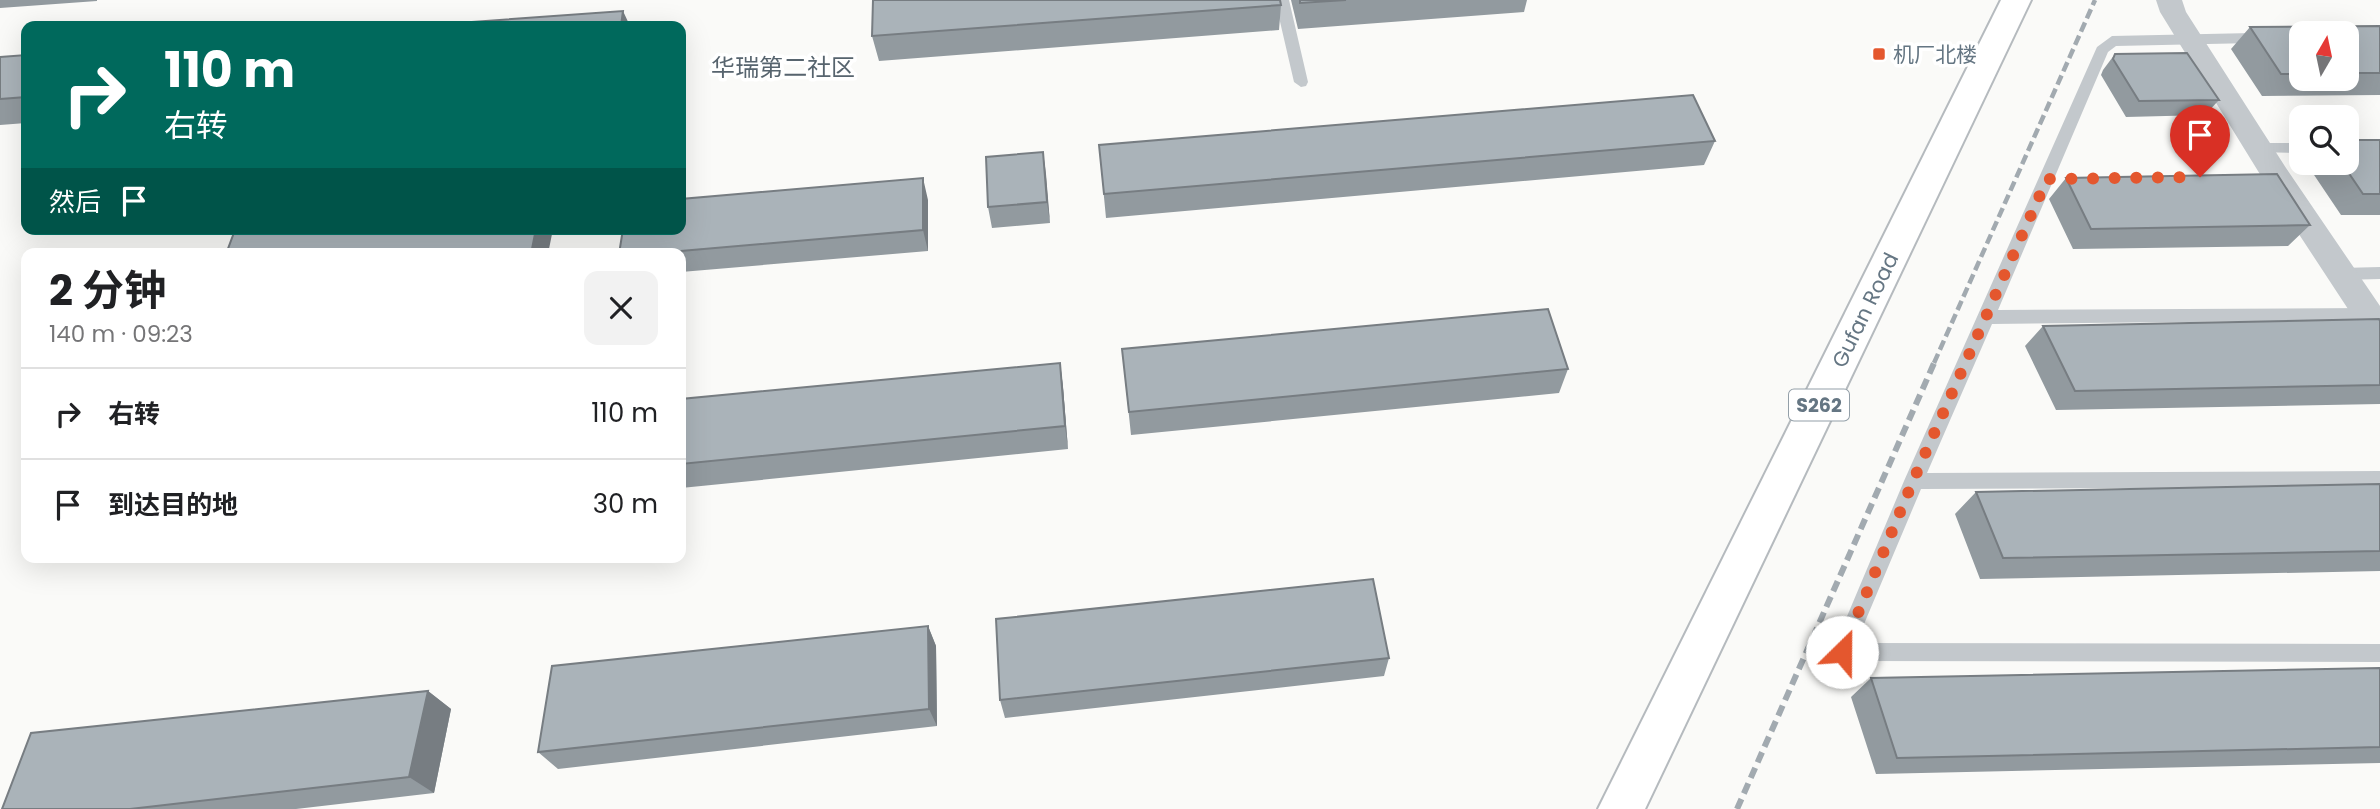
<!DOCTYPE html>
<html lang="zh">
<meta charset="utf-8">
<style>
:root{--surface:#fff;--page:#f2f2f2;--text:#202124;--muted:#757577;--line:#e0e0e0}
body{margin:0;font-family:Poppins,"Noto Sans SC",sans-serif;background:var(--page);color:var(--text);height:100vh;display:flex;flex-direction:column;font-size:26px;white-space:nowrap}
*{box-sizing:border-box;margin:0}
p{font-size:23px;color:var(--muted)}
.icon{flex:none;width:38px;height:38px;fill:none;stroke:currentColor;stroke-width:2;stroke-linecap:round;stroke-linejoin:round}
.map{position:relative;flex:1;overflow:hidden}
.sheet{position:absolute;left:21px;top:248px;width:665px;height:315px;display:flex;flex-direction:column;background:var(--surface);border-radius:14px;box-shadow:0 7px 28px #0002}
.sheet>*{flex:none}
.hud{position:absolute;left:21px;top:21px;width:665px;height:214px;border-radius:14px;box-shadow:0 7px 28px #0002;background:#00695c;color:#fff;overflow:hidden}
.needle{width:46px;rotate:9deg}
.controls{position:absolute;left:2289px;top:21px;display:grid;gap:14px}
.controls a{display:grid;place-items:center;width:70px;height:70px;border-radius:14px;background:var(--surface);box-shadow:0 7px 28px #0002;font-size:35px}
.pin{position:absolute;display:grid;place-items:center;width:60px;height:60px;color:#fff;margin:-72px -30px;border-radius:50% 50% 50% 0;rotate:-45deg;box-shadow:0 0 7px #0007}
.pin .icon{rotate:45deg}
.me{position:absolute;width:77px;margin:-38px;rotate:23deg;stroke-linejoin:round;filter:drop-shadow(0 0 5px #0008)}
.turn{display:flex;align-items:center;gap:24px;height:147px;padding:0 28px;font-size:32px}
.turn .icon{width:91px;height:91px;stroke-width:2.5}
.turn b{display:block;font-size:49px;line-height:60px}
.then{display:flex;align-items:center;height:66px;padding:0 28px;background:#0003;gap:14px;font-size:26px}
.round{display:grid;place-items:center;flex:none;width:74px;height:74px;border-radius:14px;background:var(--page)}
.summary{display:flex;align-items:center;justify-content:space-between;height:119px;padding:0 28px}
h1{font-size:42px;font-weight:700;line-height:52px}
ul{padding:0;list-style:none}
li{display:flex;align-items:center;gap:21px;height:91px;padding:0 28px;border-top:2px solid var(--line)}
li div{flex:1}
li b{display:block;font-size:26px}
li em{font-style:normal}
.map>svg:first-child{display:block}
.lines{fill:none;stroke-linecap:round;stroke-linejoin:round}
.primary-casing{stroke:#b5babe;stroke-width:4}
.lane{fill:#c3c8cc;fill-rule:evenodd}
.street{fill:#c3c8cc;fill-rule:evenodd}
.primary{fill:#fff;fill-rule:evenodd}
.rail-far1{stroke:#a2aab0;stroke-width:4.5;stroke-dasharray:10 4.5;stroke-linecap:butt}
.rail{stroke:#a2aab0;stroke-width:6;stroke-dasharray:11 6;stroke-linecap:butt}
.wall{fill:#929a9f;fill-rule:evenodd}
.shaded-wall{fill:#777d82}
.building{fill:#aab3b9;stroke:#777d82;stroke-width:2}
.route{stroke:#e4572e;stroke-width:12;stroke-dasharray:0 21.6}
.poi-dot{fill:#e4572e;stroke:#fff;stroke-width:2.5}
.labels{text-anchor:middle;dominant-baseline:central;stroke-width:7;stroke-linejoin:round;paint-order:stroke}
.shield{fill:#fff;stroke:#939fa8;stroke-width:2}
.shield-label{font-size:19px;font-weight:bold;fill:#657683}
.poi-label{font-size:21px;fill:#657683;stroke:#fff;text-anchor:start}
.street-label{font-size:21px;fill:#657683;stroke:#fff}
.quarter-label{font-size:24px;fill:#57646e;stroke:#fff}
</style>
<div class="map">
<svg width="2380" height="809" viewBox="0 0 2380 809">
<rect width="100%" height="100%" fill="#fafaf8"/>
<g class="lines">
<defs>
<path id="primary" d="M2001 0H2031L1645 809H1598Z"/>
</defs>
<!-- primary casing -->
<use href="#primary" class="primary-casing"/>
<!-- lane -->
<path class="lane" d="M1275 0H1289L1308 82 1306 86 1301 87 1294 82Z
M2301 32 2305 33H2301V42L2116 46 2108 52 1998 310 2369 308 2375 310 2377 315 2375 320 1992 324 1927 473 2380 471V487L1921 489 1856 643 2380 644V662L1842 661 1835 659 1832 652 1904 481 2097 47 2112 36Z
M2261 143H2301V153L2256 152 2253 148 2256 144Z
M2380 267V279L2342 280 2334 274 2342 268Z"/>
<!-- street -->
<path class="street" d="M2156 0H2182L2186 12 2286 168 2380 306V345L2369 341 2266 184 2160 12Z"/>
<!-- primary -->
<use href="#primary" class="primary"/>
<!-- rail-far1 -->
<path class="rail-far1" d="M1934 363 2095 0"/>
<!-- rail -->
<path class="rail" d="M1737 809 1935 361"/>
</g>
<!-- wall -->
<path class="wall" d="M0 0H97V1L0 8Z
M1291 0H1527L1524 12 1298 29Z
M1281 5 1279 30 879 61 872 36Z
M2380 26V95L2262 96 2231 49 2250 27ZM2301 33H2347V79H2301Z
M2115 54 2219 100 2205 115 2126 117 2101 75 2103 70Z
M26 55V123L0 125V57Z
M2380 140V215H2341L2306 163H2347Z
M1715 141 1704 165 1106 218 1099 145Z
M1043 152 1050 223 992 228 988 207Z
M2066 178 2310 225 2288 246 2073 249 2049 199Z
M928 200V251L681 272V254H619Z
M2380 321V404L2056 410 2025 346 2043 326Z
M1122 349 1568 369 1559 393 1131 435Z
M1060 363 1063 387 1068 449 681 488V399Z
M2380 484V571L1980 579 1955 514 1976 492Z
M115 558H147L119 561Z
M928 626 936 646 937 726 558 769 538 752Z
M1389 658 1384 676 1005 718 1000 700Z
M2380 668V763L1876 774 1851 697 1871 678Z
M428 691 451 709 434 793 296 809H2Z"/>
<!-- shaded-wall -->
<path class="shaded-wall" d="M623 11 630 26H621Z
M1043 152 1046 174 1050 223 1047 202Z
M923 178 928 200V251L923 230Z
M536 229H553L548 254H531Z
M1060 363 1063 387 1068 449 1065 426Z
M928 626 936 646 937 726 929 709Z
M428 691 451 709 434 793 409 777Z"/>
<!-- building -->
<path class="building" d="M873 0H1280L1281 5 872 36Z
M1300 0H1346L1300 3Z
M623 11 621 26H416Z
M2380 26V73H2347V33H2301V74H2281L2250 27Z
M2187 53 2219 100 2139 101 2113 59 2115 54Z
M26 55V97L0 99V57Z
M1693 95 1715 141 1104 194 1099 145Z
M2347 140H2380V194H2363L2342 163H2347Z
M1043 152 1047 202 988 207 986 157Z
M2277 174 2310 225 2091 229 2066 178Z
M923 178V230L646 254H619L623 229H681V199Z
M249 229H536L531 254H226L235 230Z
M1548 309 1568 369 1129 412 1122 349Z
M2379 319 2380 321V385L2075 391 2043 326Z
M1060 363 1065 426 681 464V399Z
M2380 484V551L2003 558 1976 492Z
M1373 579 1389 658 1000 700 996 619Z
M928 626 929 709 538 752 552 666Z
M2380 668V747L1897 758 1871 678Z
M428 691 409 777 130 809H2L31 733Z"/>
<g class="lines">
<!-- route -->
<path class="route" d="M1842 652 1913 481 2047 179 2200 177"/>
</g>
<!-- markers -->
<rect class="poi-dot" x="1872" y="47" width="14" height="14" rx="3.5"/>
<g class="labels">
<!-- shield labels -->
<rect class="shield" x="1789" y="389.5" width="60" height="31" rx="5"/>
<g class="shield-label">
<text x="1819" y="405">S262</text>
</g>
<!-- poi labels -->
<g class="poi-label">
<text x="1893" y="54">机厂北楼</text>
</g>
<!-- street labels -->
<g class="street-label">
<text transform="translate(1865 310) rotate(-64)">Gufan Road</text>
</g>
<!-- quarter labels -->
<g class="quarter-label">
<text x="783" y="67">华瑞第二社区</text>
</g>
</g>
</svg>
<div class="controls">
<a><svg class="needle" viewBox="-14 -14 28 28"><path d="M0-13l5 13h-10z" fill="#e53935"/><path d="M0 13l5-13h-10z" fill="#757577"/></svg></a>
<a><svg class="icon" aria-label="search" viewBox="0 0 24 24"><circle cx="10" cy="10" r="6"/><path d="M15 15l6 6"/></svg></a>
</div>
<div class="pin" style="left:2200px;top:177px;background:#d93025"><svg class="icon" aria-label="arrive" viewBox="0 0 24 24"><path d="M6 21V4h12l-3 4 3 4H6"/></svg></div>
<svg class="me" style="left:1842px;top:652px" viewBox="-20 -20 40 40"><circle r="19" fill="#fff"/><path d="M0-13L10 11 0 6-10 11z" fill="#e4572e"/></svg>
<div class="hud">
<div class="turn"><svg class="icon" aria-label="right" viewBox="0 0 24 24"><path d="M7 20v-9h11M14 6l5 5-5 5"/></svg><div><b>110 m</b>右转</div></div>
<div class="then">然后<svg class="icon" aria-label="arrive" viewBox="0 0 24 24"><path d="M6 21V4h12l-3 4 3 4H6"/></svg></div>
</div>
<section class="sheet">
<div class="summary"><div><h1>2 分钟</h1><p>140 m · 09:23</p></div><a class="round"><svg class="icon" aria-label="close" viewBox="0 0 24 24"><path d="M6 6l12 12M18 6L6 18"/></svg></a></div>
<ul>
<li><svg class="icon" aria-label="right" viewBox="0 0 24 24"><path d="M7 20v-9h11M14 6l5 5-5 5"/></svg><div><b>右转</b></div><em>110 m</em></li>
<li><svg class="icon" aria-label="arrive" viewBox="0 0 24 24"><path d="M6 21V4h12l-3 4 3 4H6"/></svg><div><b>到达目的地</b></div><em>30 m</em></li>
</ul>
</section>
</div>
